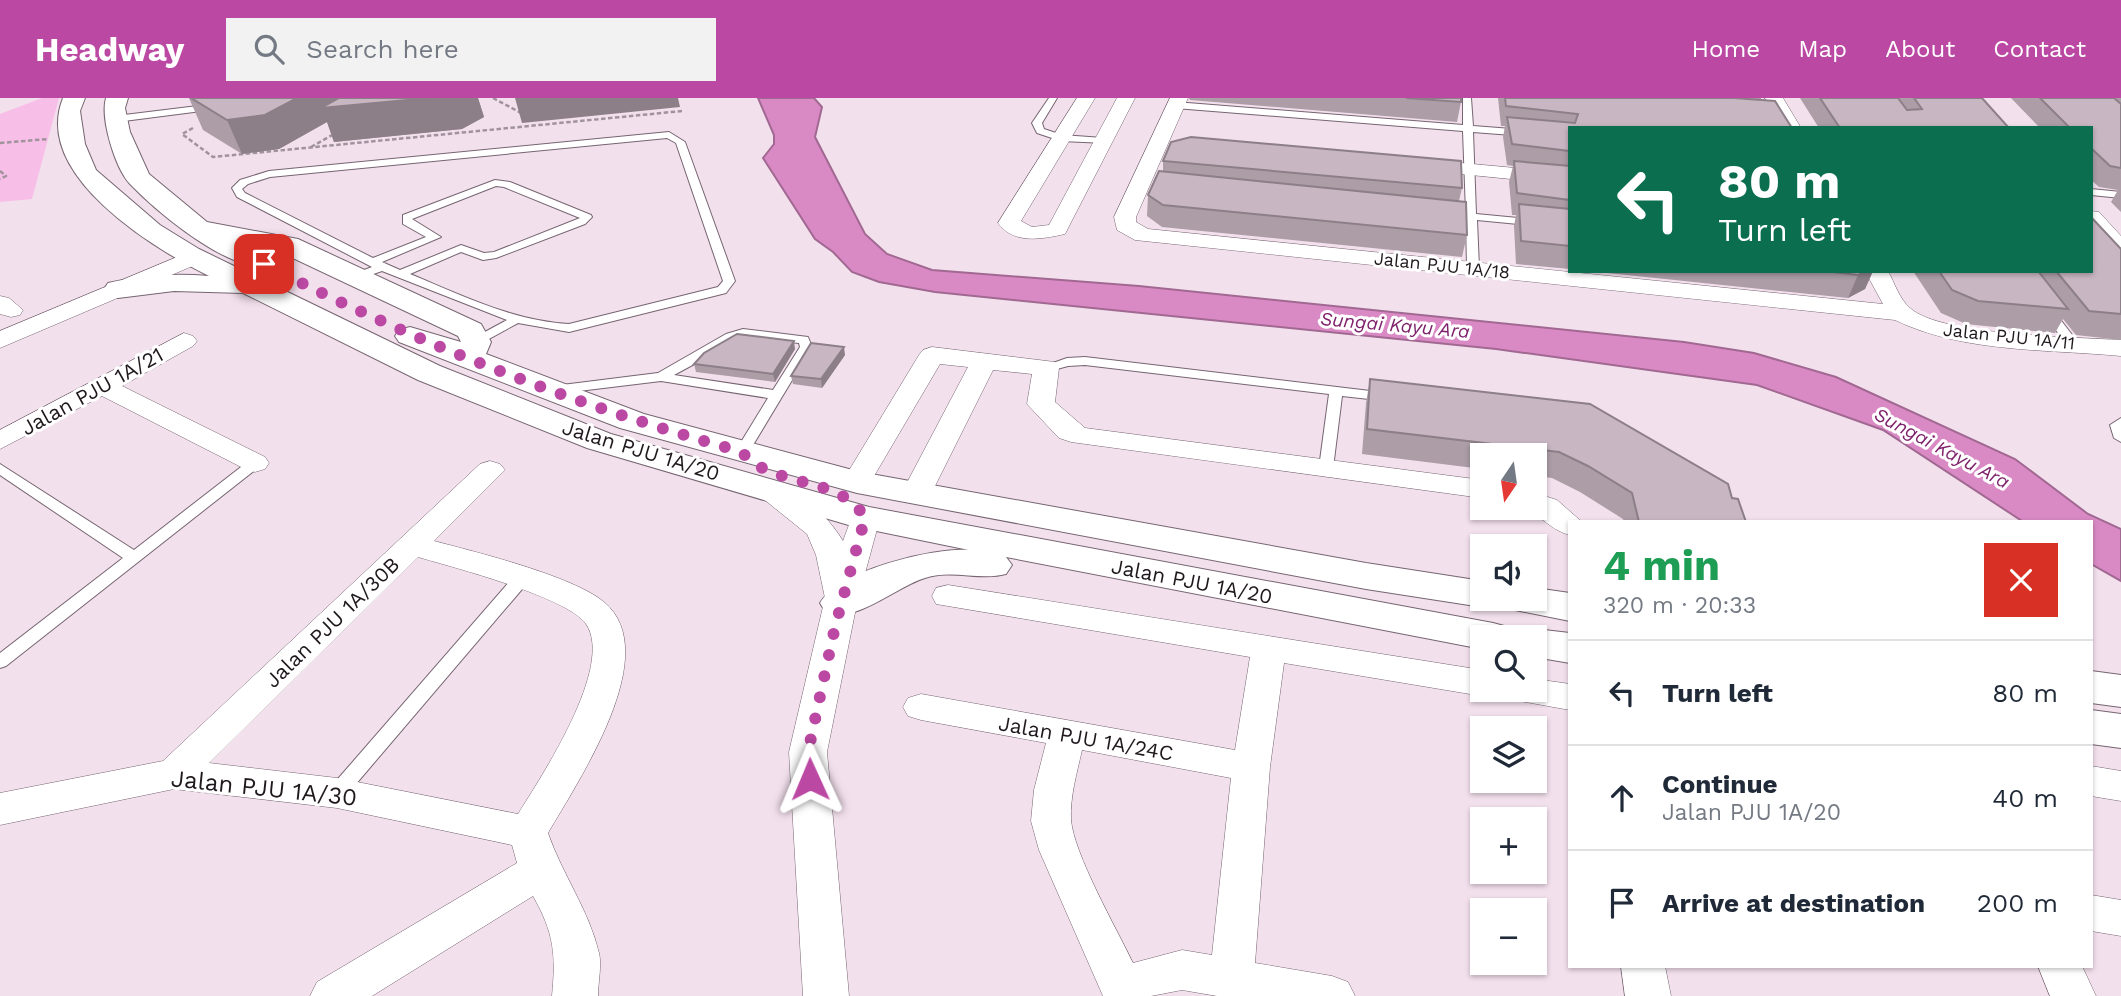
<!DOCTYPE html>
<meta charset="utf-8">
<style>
:root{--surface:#fff;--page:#f2f2f3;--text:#1f2937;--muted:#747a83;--line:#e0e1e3;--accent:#bb48a2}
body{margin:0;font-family:"Work Sans",sans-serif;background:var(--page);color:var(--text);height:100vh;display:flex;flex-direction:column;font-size:26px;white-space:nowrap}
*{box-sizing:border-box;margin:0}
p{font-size:23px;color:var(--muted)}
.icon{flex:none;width:38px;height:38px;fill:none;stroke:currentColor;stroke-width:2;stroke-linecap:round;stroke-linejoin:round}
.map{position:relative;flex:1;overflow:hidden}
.drawer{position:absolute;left:1568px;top:422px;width:525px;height:448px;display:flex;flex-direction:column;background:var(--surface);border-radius:0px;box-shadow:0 2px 5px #0004}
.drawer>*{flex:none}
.top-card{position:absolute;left:1568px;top:28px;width:525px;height:147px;border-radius:0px;box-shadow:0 2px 5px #0004;background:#0b6e4f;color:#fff;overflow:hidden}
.needle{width:46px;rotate:193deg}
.controls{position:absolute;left:1470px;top:345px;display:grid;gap:14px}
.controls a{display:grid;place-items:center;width:77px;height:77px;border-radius:0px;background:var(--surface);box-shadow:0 2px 5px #0004;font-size:35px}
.pin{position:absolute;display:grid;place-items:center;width:60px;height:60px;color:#fff;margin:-30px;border-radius:14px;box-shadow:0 4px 10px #0006}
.me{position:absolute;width:77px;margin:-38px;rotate:359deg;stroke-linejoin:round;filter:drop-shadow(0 0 5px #0008)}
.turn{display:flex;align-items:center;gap:24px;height:147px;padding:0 35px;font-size:32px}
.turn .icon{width:91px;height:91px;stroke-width:2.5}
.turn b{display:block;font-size:49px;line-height:60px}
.round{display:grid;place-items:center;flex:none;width:74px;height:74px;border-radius:0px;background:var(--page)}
.summary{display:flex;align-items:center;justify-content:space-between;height:119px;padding:0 35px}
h1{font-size:42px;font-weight:700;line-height:52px;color:#1e9e55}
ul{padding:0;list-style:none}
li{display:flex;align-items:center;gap:21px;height:105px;padding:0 35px;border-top:2px solid var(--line)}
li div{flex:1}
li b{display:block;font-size:26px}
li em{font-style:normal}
header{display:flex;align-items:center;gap:42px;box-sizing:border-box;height:98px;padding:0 35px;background:var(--accent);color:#fff}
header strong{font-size:33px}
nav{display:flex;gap:38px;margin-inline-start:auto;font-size:24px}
.search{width:490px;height:63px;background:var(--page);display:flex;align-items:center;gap:18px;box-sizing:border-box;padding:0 24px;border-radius:0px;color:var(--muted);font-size:26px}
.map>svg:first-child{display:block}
.green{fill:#f7bee7}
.water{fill:#d98ac4;stroke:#a16892;stroke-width:2}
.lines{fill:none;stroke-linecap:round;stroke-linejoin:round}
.lane-casing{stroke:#766571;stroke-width:2}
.street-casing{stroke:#766571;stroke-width:1}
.secondary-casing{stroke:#766571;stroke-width:2}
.path{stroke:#a1939d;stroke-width:2.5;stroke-dasharray:4.5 2.5;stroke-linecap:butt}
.lane{fill:#fff;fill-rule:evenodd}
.street{fill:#fff;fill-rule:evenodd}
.secondary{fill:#fff;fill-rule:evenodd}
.wall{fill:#ac9da7}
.shaded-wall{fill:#8c7f88}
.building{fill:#c8b6c2;stroke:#8c7f88;stroke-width:2}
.route{stroke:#bb48a2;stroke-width:12;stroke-dasharray:0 21.6}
.labels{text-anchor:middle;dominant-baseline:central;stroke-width:6;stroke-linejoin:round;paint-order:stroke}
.far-street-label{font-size:18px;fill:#1f181d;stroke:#fff}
.far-water-label{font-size:19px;font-style:italic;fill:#7f226c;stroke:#fff}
.street-label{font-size:21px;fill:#1f181d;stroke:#fff}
.near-street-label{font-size:24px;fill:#1f181d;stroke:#fff}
</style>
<header>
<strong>Headway</strong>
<div class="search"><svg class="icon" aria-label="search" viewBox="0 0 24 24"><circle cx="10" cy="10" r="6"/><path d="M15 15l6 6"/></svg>Search here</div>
<nav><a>Home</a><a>Map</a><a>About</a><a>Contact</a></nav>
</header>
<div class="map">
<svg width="2121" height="898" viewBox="0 0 2121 898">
<rect width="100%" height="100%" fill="#f3e0ed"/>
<!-- green -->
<path class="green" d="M42 0H59L32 101 0 104V16Z"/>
<!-- water -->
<path class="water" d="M758 0H814L822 9 815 39 865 136 887 156 932 172 1139 188 1684 244 1754 255 1836 279 2015 361 2088 416 2121 431V483L2091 466V424L2022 423 1883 332 1757 287 1496 251 935 194 879 184 852 174 833 154 815 141 763 60 774 46V37Z"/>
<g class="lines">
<defs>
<path id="lane" d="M1049 0H1057L1042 25 1044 31 1062 37 1103 40 1106 41V45L1061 43 1037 35 1032 25Z
M1463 0H1471L1473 28 1525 32 1530 35 1525 38 1473 34 1476 116 1570 125V131L1477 122 1479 170 1473 173 1467 170 1466 121 1447 119 1442 116 1447 113 1466 115 1463 33 1175 10 1171 7 1175 4 1463 27Z
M214 6 219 9 217 11 116 24 111 21 116 18Z
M669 34 685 44 735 183 726 195 569 234 518 225 476 248 472 247V241L507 222 382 173 359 181H351V177L372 169 237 99 232 90 240 82 269 73ZM667 40 676 45 723 183 718 189 569 226C513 223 461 197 410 176L461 154 483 162 496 160 585 126 592 119 591 117 510 84 495 82 403 117V126L426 139 373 160 245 95 242 91 248 86 270 79ZM496 88 504 89 580 120 494 154 484 155 461 147 400 172 382 164 441 139 412 121Z
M2091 91 2121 94V100L2091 97Z
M2046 207 2050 208 2076 242V248H2068L2042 214 2040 211Z
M743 231 808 239 812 249 747 357H737L735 354 768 300 661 283 554 296 547 292 554 288 658 275 726 236ZM744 239 799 245 800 249 773 292 674 277Z
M1085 259 1387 295 1394 299 1387 303 1342 298 1333 370 1326 374 1319 370 1329 296 1085 267 1068 268 1046 274 1039 270 1067 260Z
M2121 320V344L2114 340 2110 327Z
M255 361 262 365 260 368 6 568 0 570V555L123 460 0 377V366L134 452 250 362Z
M523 474 531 479 529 483 344 700 337 703 330 700 327 695 330 690 517 475Z"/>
<path id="street" d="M1077 0H1095L1021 123 1032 129 1049 127 1117 0H1135L1065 136C1042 141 1014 147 998 125Z
M1170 0H1188L1136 119V124L1148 131 1883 206 1865 173H1888C1894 184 1900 202 1910 210 1940 238 2077 239 2121 242V258C2047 251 1963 255 1895 222L1135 142 1117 132 1114 119Z
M1765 0H1783L1801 30H1783Z
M1418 61 1570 75V87L1411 71 1408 67 1411 63Z
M2091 113 2099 114 2121 138V158L2113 156 2091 132Z
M194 152 205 159 202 164 0 250V233Z
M0 198 9 200 23 212 20 217 11 219 0 216Z
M184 235 193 238 197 243 193 248 122 288 265 359 269 365 265 371 255 374 245 371 102 298 0 351V332Z
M932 249 1055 264 1059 270 1055 304 1085 330 1482 382V400L1071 344 1059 340 1027 306 1032 276 993 272 931 396 927 402 916 405 905 402 901 396 968 269 940 266 867 390 857 393 847 390 842 384 919 257 923 252Z
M490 363 500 366 505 372 434 443C476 454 573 478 604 504 665 555 578 683 548 735 562 776 589 812 599 855 602 867 598 885 598 898H552C556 856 554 835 533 798L372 898H310L317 884 517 765 512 747 337 710 174 691 0 727V695L163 663 480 366ZM418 459C452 469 568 499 586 526 615 568 541 679 518 716L337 680 209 665Z
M766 382C798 390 826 415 843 443L854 413 865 411 876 413 880 420 857 505 827 654 849 898H803L789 654 825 500 816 457 807 436 751 391 755 385Z
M1535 395 1557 402 1582 424H1570V437C1552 433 1540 417 1524 410H1535Z
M948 487 1482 572V592H1496L1482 598 1284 565 1270 669 1255 865 1332 878 1348 884 1355 898H1217L1182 892 1151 898H1103L1039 752 1031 723 1034 692 1046 645 921 622 908 618 903 609 908 600 921 596 1235 652 1250 559 936 506 932 498 936 490ZM1082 652 1231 680 1212 857 1182 852 1133 865C1117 831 1073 755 1071 721 1070 698 1077 675 1082 652Z
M1535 581 1570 586V612L1509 601 1504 592H1535Z
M2091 668 2121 673V703L2091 698Z
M2091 797 2121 802V838L2091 833Z
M1621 868H1665L1671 898H1625Z
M2038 868H2082L2096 898H2050Z"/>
<path id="secondary" d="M63 0H85L80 13 85 46 96 72 160 127 199 151 440 268 611 336 869 409 1493 525 1508 529 1514 539H1482V551L1006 459 1012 467 1006 476C980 483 952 471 925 480 893 490 860 524 826 515L820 505C840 472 931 450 969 452L852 428 587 350 418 282 243 195 174 193 118 200 108 197 104 191 108 185C141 177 175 175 209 178 153 150 32 77 63 0Z
M106 0H128L125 10 130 34 149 76 207 124 298 141 481 226 491 244 486 256 644 316 860 374 1366 465 1482 483V500H1535V490L1570 495V523L1500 509 1497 505 1482 509 1366 491 857 395 620 330 399 244 395 238 399 232 410 229 461 244 458 238 280 154 249 148 263 159 259 165 249 167C211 158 157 114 130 86 115 70 100 20 106 0Z
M1535 531 1570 535V565L1535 559V539H1518L1520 535Z
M2091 573 2121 577V609L2091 605Z
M2091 612 2121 616V650L2091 646Z"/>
</defs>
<!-- lane casing -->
<use href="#lane" class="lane-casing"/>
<!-- street casing -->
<use href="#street" class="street-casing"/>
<!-- secondary casing -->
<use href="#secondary" class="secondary-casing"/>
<!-- path -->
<path class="path" d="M493 0 523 16
M193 30 182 36 213 59 682 13
M0 45 48 41
M311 49 334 36
M0 73 6 78 0 81"/>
<!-- lane -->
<use href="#lane" class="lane"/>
<!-- street -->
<use href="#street" class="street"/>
<!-- secondary -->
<use href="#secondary" class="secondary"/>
</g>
<!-- wall -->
<path class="wall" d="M189 0H478L484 19 462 31 334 44 327 24 279 51 242 56 203 32Z
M1189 0H1461V4L1457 24 1190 2Z
M1498 0H1761V2L1570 30V171L1516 166 1514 128 1516 117H1512L1509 84 1513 68 1507 67 1503 39 1505 28H1501Z
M1800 0H1982L2009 30H1819Z
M2011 0H2121V114L2111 104 2118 92 2099 89 2091 82V30H2040Z
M1163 63 1462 90 1459 103 1467 137 1462 159 1162 129 1147 118 1148 97 1163 74Z
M2121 151V242L2076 237 2063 221 2055 235 1966 226 1941 215 1913 173H2091Z
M1588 173H1873L1865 191 1848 200Z
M795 251 775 284 696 274 694 266Z
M845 257 822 290 793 286 791 278Z
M1370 281 1732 400 1746 424H1624L1623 421 1580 394 1552 380 1535 378V357H1482V371L1362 356 1366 305Z"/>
<!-- shaded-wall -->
<path class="shaded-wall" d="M297 0H478L484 19 462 31 334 44 327 24 279 51 242 56 227 22Z
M515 0H678L680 9 522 25Z
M1865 173H1873L1865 191 1848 200 1858 177Z
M794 243 795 251 775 284 773 276Z
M844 249 845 257 822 290 821 281Z"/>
<!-- building -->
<path class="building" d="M191 0H297L265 17 227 22Z
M339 0H429L321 10Z
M1406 0H1461V4Z
M1505 0H1734L1775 3 1792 30H1570V53L1512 46 1507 19 1575 25 1578 16 1506 8Z
M1820 0H1898L1907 12 1922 11 1914 0H1982L2009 30H1840Z
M2040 0H2114L2121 6V70L2110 68 2091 50V30H2070Z
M1191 39 1461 63 1462 90 1163 63 1171 44Z
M1514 63 1570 68V102L1517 95Z
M1159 73 1466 104 1467 137 1163 107 1148 97Z
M1519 106 1570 111V148L1521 143Z
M2091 119 2121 151V216L2089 213 2056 173H2091Z
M1824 173H1865L1858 177Z
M1939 173H2038L2068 211 1978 203 1952 192Z
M737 236 794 243 773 276 694 266 704 255Z
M811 245 844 249 821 281 791 278Z
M1370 281 1590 306 1728 386 1732 400 1738 401 1746 424H1639L1632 395 1588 368 1559 354 1367 331Z"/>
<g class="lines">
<!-- route -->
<path class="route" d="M264 166C421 247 572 306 742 354 773 391 841 377 865 420L835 529 808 654 810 681"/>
</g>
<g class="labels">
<!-- far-street labels -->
<g class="far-street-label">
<text transform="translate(1442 167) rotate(6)">Jalan PJU 1A/18</text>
<text transform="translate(2009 238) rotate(6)">Jalan PJU 1A/11</text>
</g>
<!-- far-water labels -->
<g class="far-water-label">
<text transform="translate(1395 227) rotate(5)">Sungai Kayu Ara</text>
<text transform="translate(1942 350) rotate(28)">Sungai Kayu Ara</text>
</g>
<!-- street labels -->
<g class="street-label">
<text transform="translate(92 293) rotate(-29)">Jalan PJU 1A/21</text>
<text transform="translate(641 352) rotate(17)">Jalan PJU 1A/20</text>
<text transform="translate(1192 483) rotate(11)">Jalan PJU 1A/20</text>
<text transform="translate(332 524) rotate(-44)">Jalan PJU 1A/30B</text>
<text transform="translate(1086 640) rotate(10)">Jalan PJU 1A/24C</text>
</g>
<!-- near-street labels -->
<g class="near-street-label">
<text transform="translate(264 690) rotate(6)">Jalan PJU 1A/30</text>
</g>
</g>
</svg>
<div class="controls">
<a><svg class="needle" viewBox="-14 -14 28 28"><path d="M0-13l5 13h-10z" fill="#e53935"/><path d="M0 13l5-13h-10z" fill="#747a83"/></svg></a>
<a><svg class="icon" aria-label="sound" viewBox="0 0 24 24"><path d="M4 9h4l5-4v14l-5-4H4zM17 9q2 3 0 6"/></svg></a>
<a><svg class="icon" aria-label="search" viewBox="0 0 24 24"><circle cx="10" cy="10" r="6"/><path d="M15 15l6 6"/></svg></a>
<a><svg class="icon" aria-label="layers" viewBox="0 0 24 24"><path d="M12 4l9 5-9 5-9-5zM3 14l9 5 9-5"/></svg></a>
<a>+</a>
<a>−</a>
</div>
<div class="pin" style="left:264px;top:166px;background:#d93025"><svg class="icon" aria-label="arrive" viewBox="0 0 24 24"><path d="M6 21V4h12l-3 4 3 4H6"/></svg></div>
<svg class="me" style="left:810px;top:681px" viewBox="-20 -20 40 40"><path d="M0-17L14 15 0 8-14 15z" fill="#bb48a2" stroke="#fff" stroke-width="4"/></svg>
<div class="top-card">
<div class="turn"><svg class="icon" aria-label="left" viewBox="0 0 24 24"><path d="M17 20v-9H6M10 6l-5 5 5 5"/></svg><div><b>80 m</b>Turn left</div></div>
</div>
<section class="drawer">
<div class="summary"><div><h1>4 min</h1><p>320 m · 20:33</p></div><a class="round" style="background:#d93025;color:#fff"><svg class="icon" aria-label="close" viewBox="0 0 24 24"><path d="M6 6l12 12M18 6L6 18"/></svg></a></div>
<ul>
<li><svg class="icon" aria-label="left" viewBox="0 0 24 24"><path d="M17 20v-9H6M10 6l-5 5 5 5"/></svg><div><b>Turn left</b></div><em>80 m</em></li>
<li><svg class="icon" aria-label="ahead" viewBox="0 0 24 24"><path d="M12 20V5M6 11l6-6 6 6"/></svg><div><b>Continue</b><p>Jalan PJU 1A/20</p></div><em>40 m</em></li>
<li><svg class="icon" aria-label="arrive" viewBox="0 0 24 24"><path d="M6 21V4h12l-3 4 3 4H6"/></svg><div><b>Arrive at destination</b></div><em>200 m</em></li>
</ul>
</section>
</div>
